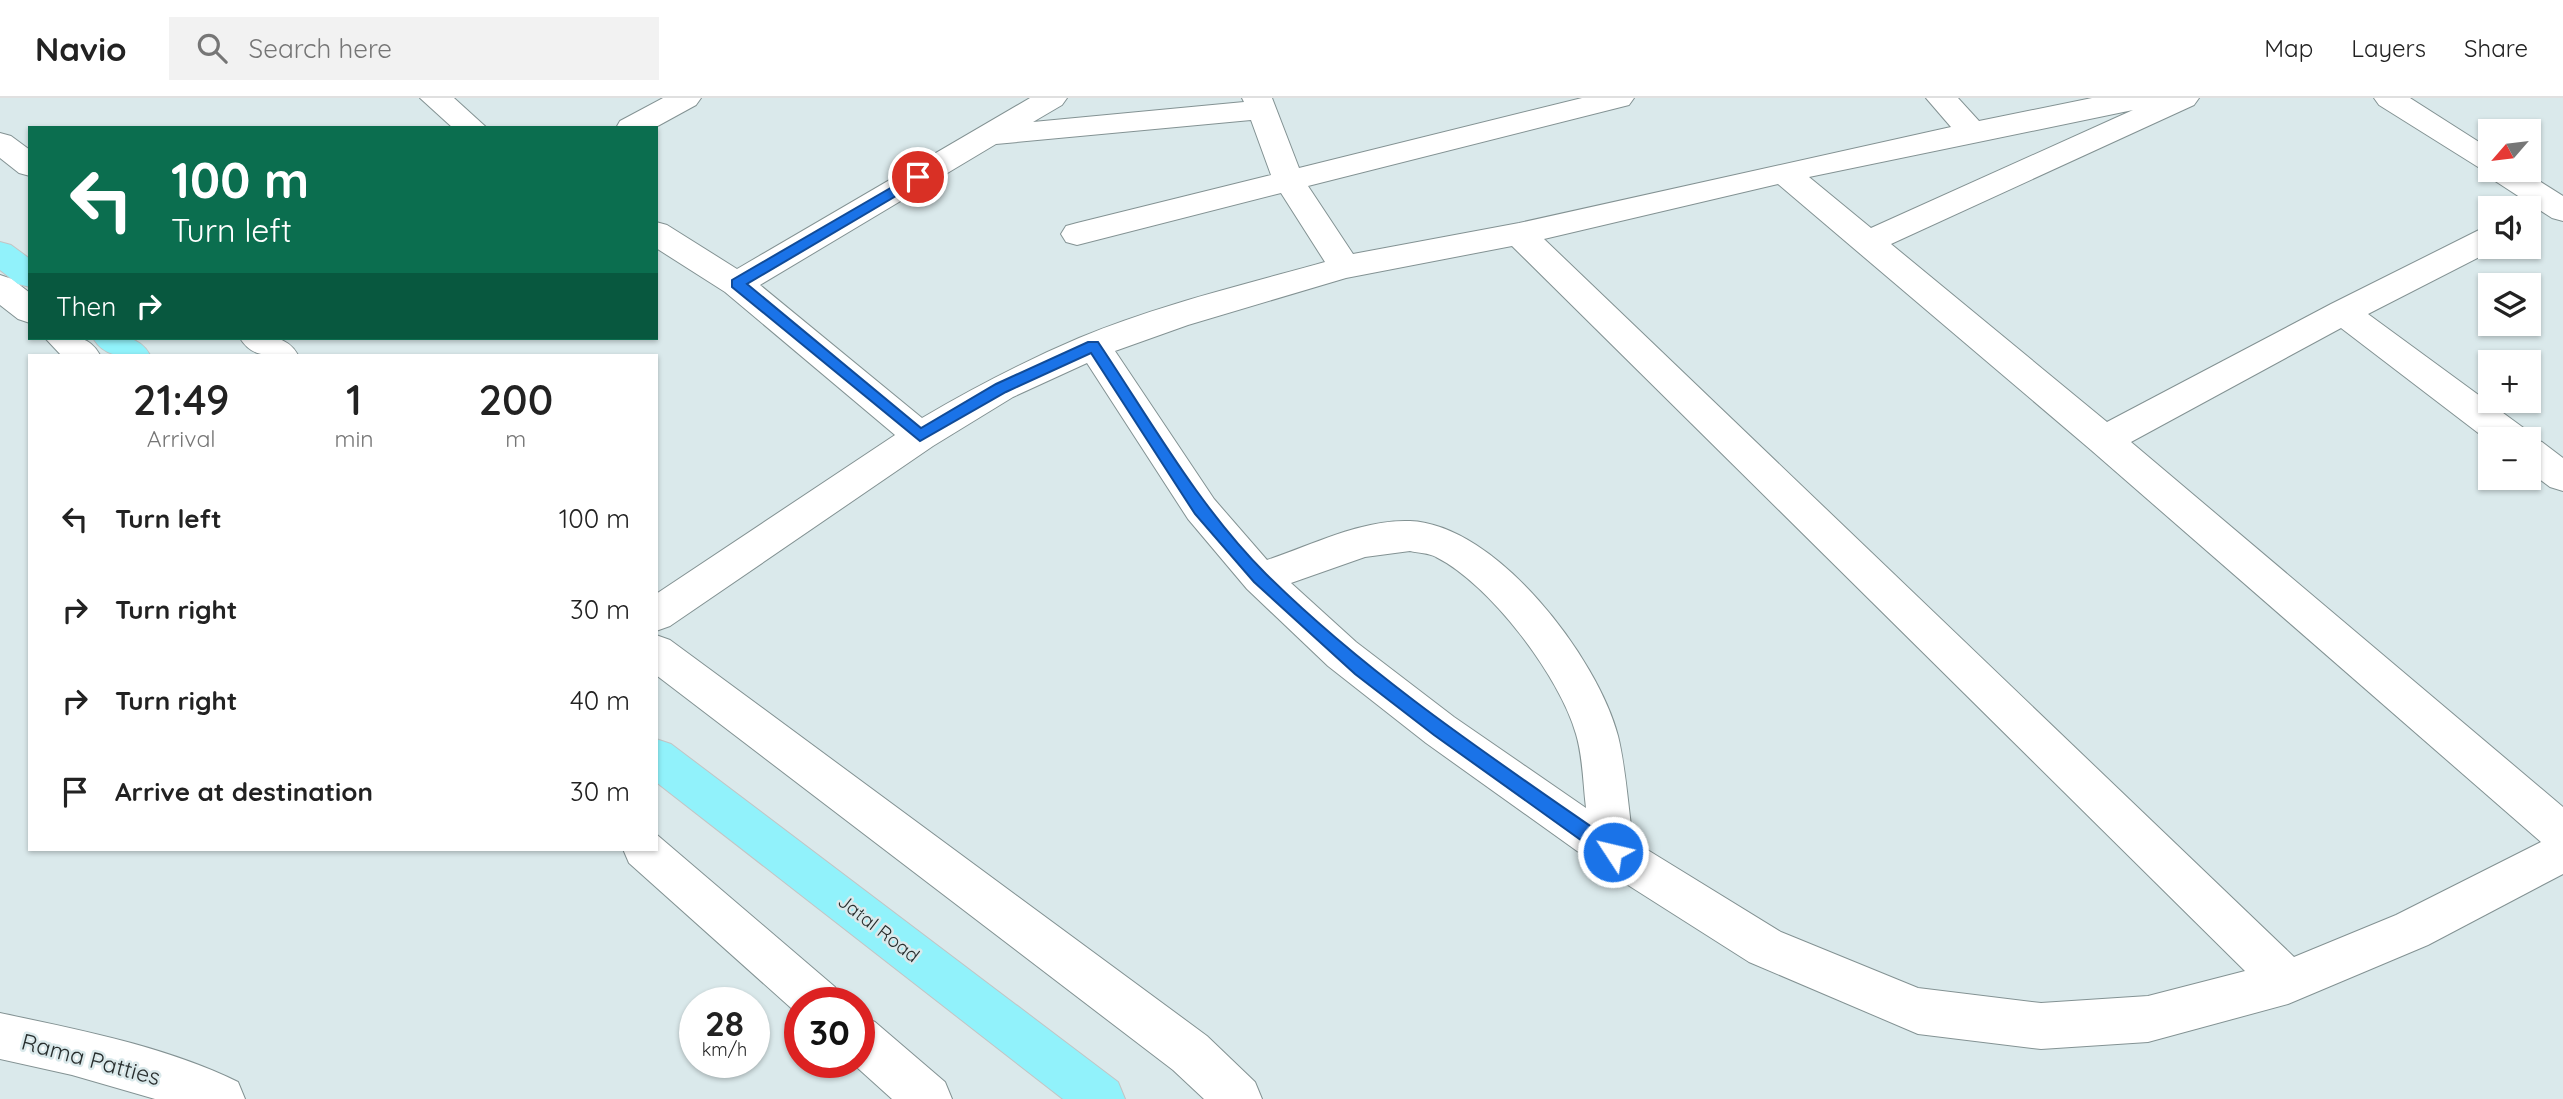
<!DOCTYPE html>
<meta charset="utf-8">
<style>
:root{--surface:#fff;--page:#f2f2f2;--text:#222;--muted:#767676;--line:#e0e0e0}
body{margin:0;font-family:Quicksand,sans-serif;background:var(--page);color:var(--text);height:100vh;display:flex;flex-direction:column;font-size:26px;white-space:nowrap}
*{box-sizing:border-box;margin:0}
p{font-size:23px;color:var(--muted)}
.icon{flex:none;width:38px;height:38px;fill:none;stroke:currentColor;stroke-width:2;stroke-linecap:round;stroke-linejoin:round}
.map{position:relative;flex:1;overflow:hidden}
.sheet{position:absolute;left:28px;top:256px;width:630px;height:497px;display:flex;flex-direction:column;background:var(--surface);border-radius:0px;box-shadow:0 2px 5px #0004}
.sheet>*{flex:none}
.banner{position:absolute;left:28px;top:28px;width:630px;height:214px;border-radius:0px;box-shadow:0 2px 5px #0004;background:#0b6e4f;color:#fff;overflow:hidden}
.needle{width:46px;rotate:242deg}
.fabs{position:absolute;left:2478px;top:21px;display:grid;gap:14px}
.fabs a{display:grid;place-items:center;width:63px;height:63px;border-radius:0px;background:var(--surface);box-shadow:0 2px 5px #0004;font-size:35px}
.speed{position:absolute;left:679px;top:889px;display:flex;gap:14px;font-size:35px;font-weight:700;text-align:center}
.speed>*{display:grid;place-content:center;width:91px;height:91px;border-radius:50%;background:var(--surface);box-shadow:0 2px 5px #0004;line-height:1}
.speed small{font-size:18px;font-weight:400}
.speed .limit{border:10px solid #d22;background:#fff;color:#111}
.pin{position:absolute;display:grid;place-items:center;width:60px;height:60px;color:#fff;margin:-30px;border:4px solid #fff;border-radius:50%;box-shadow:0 2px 7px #0007}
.me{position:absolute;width:77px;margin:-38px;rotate:305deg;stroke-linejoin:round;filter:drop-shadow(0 0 5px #0008)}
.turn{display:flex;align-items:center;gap:24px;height:147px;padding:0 28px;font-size:32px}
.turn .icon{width:91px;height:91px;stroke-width:2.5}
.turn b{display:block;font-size:49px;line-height:60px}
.then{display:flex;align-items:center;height:66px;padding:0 28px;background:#0003;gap:14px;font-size:26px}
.eta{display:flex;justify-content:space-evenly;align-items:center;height:119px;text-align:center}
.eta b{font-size:42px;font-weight:600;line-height:49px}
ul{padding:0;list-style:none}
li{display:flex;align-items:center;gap:21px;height:91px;padding:0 28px}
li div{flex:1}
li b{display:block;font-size:26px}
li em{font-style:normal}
header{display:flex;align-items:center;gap:42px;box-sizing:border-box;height:98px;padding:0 35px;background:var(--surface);border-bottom:2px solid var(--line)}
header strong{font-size:33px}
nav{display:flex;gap:38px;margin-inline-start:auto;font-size:24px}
.search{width:490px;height:63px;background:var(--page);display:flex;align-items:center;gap:18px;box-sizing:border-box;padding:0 24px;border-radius:0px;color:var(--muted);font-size:26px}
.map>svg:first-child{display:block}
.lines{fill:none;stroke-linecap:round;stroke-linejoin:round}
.minor-casing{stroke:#839293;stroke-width:2}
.major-casing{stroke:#c3c4c4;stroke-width:2}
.minor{fill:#fff;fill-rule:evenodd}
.major{fill:#91f2fb;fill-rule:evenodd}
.route{fill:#1a73e8;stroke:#114b97;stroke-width:2}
.labels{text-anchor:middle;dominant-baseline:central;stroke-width:5;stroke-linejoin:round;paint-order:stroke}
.street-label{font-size:19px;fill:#282e2e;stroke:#dae9eb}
.near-street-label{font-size:23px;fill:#282e2e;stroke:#dae9eb}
</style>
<header>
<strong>Navio</strong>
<div class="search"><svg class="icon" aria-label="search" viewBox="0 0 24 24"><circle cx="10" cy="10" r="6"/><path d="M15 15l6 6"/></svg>Search here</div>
<nav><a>Map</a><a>Layers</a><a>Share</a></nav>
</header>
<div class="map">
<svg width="2563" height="1001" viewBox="0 0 2563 1001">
<rect width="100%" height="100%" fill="#dae9eb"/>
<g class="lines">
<defs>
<path id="minor" d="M420 0H454L487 30H453Z
M663 0H701L696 7 654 30H616L620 23Z
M1030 0H1067L1062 7 1033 24 1244 4 1242 0H1272L1299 70 1582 0H1634L1629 7 1308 88 1353 156 1519 125 1951 29 1926 0H1958L1979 23 2092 0H2199L2194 7 1891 146 2107 324 2331 206 2479 132 2490 129V149H2499L2368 216 2525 331 2529 340 2542 344 2563 360V393L2550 389 2529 373V341H2490V344L2341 230 2131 344 2563 709V776L2428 847 2288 906 2148 944 2041 951 1918 936 1749 864 1598 768 1426 645 1328 568 1247 491 1188 421 1087 265 1013 299 933 348 670 528 656 533V496L895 337 725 194 656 150V124L667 127 737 171ZM2133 12 1871 130 1809 79ZM1251 22 1271 77 1077 125 1066 128 1061 136 1066 144 1077 147 1281 95 1325 164C1243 187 1158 207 1079 240 1025 263 973 290 922 320L760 187 996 46ZM1778 86 2091 352 2541 744 2396 817 2294 859 1544 141ZM1512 148 2245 873 2148 898 2041 905 1918 890 1781 834 1633 743C1628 708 1626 671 1618 638 1598 560 1496 426 1410 423 1362 421 1312 447 1267 462L1214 401 1115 253 1188 227 1346 180ZM1410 453C1418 455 1429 455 1436 459 1490 486 1560 579 1576 636 1583 659 1583 686 1586 710L1454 619 1356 544 1291 485 1365 459Z
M2374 0H2410L2490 51V72H2522L2563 98V123L2552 120 2489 79 2486 74 2379 7Z
M0 35 11 38 30 52V78L19 75 0 60Z
M0 177 12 181 30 195V225L18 221 0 207Z
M45 240C68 239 87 234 100 257H61Z
M240 240C263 239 286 235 298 257 275 258 253 262 240 240Z
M656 537 670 542 1207 938 1255 984 1262 1001H1204L1173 972 656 577Z
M656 736 835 889 842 905H800V918L629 765 623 751H656Z
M0 915C79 932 165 948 238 984L245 1001H155L72 977 0 961Z
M859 917 875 924 945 984 952 1001H892L851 964H859Z"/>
<path id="major" d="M0 144 11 147 30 161V189L18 186 0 172Z
M93 240C116 239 138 235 150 257 127 258 106 262 93 240Z
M656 641 671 646 1118 984 1125 1001H1063L656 684Z"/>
</defs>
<!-- minor casing -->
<use href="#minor" class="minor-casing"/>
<!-- major casing -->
<use href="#major" class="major-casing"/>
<!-- minor -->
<use href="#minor" class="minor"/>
<!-- major -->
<use href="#major" class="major"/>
</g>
<!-- route -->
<path class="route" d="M918 74 923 76V82L747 186 921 330 996 286 1088 244H1098C1151 323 1199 409 1266 476 1372 581 1497 663 1619 748L1622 754 1619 760 1613 763 1606 760 1434 637 1355 576 1254 484 1195 416 1091 255 1006 294 920 343 732 189V182Z"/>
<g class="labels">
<!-- street labels -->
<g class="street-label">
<text transform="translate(879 830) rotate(38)">Jatal Road</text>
</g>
<!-- near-street labels -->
<g class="near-street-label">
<text transform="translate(91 961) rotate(15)">Rama Patties</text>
</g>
</g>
</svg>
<div class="fabs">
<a><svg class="needle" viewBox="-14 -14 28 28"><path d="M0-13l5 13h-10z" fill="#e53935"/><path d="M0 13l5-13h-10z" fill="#767676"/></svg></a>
<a><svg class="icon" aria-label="sound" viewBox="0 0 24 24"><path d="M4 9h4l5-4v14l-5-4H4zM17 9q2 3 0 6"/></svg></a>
<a><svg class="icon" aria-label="layers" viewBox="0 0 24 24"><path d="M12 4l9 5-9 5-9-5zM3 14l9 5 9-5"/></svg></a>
<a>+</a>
<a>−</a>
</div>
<div class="speed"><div>28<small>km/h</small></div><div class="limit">30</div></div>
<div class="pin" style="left:918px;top:79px;background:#d93025"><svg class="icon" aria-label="arrive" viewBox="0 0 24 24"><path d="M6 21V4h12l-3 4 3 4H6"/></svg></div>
<svg class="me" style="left:1613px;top:754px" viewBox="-20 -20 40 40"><circle r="17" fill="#1a73e8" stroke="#fff" stroke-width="3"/><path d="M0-11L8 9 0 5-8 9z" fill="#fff"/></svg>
<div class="banner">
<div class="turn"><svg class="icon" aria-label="left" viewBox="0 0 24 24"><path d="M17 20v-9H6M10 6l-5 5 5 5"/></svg><div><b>100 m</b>Turn left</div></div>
<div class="then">Then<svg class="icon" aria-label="right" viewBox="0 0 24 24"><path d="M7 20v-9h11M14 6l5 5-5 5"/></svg></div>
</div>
<section class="sheet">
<div class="eta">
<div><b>21:49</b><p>Arrival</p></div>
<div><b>1</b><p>min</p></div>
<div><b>200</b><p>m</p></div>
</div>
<ul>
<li><svg class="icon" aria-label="left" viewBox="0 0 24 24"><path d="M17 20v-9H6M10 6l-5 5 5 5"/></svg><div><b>Turn left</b></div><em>100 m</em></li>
<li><svg class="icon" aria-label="right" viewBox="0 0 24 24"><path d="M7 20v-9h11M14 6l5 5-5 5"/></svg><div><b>Turn right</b></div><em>30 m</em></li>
<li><svg class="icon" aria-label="right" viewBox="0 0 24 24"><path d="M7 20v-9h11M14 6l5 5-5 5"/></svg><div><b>Turn right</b></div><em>40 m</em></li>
<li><svg class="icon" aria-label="arrive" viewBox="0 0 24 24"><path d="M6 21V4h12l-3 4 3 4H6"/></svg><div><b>Arrive at destination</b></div><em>30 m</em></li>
</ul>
</section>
</div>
